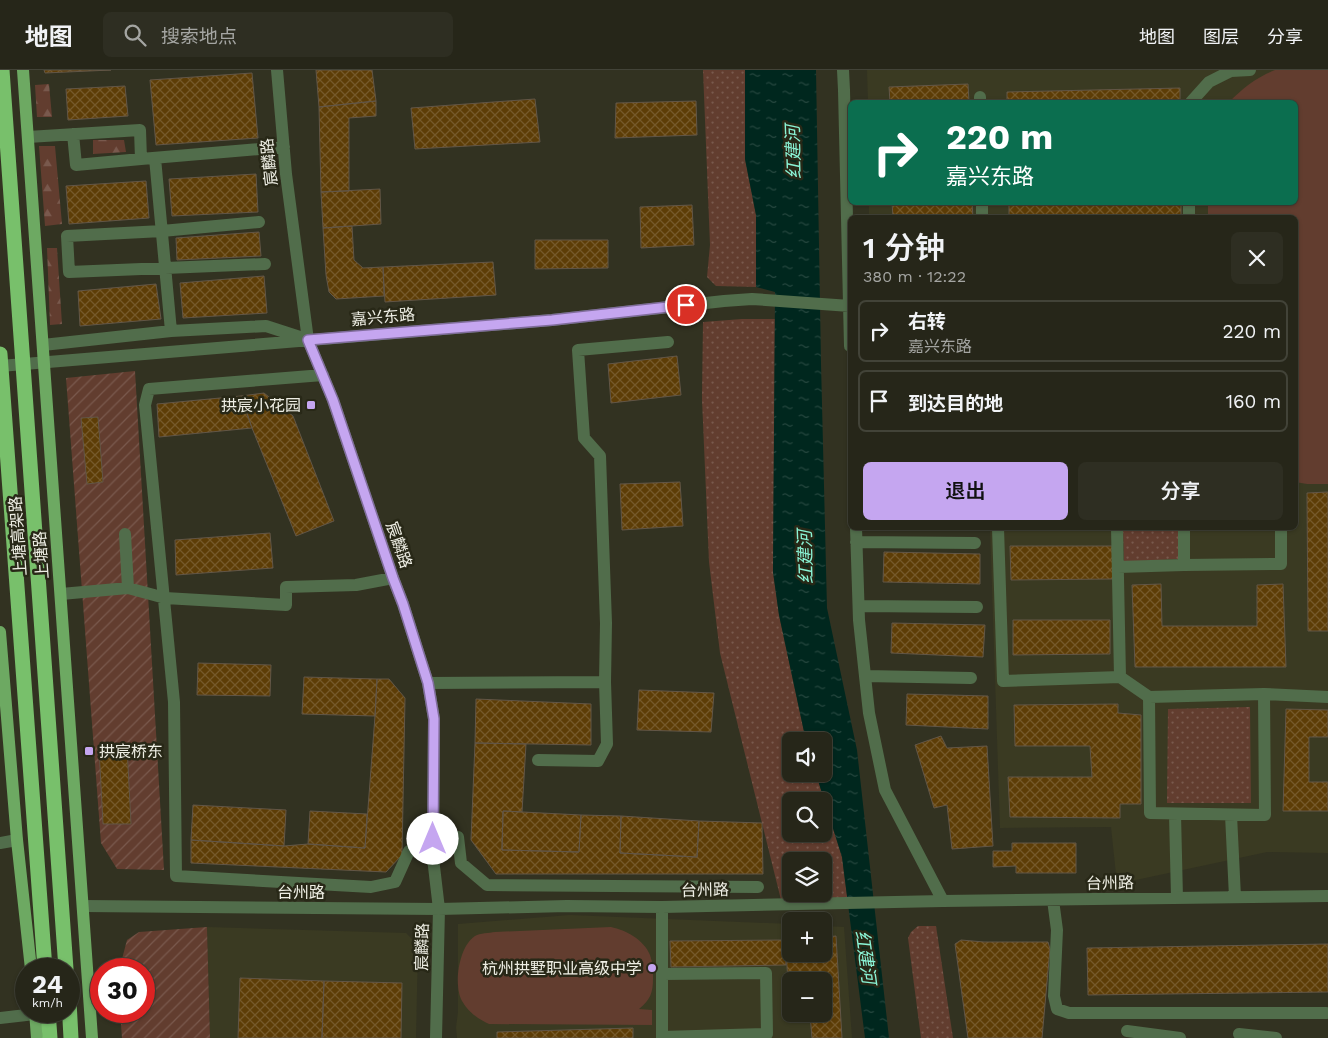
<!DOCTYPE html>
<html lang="zh">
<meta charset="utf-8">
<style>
:root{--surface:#262619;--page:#2e2e22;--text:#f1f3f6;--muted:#a4a5a2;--line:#424338;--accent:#c5a6f0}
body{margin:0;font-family:"Work Sans","Noto Sans SC",sans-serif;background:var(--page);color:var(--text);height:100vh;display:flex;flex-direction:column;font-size:19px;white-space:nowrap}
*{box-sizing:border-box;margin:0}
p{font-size:16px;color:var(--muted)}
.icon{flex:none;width:28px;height:28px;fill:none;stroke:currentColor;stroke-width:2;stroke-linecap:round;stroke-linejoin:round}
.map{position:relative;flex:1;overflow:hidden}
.details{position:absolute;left:848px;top:145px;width:450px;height:315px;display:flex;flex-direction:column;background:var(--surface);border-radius:8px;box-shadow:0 1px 4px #0004,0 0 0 1px var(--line)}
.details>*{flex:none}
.guide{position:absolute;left:848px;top:30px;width:450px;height:105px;border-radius:8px;box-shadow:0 1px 4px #0004,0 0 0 1px var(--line);background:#0b6e4f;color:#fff;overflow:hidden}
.fabs{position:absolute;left:782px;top:662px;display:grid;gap:10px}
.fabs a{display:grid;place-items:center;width:50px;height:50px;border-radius:8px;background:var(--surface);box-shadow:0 1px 4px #0004,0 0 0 1px var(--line);font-size:25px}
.speed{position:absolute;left:15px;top:888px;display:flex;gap:10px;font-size:25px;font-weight:700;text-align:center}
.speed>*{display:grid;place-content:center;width:65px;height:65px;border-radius:50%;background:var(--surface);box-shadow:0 1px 4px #0004,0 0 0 1px var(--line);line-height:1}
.speed small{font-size:12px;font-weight:400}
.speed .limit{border:8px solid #d22;background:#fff;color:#111}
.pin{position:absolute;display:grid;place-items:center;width:42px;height:42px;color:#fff;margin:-21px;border:2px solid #fff;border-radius:50%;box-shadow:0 1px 5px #0007}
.me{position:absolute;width:55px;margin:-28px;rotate:0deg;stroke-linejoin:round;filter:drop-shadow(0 0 4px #0008)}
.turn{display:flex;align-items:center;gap:18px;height:105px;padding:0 15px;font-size:22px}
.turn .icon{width:65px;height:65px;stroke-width:2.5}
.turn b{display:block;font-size:35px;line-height:42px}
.round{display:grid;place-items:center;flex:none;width:52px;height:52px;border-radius:8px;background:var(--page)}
.head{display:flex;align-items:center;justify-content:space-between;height:85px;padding:0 15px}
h1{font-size:30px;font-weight:600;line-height:38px}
.action{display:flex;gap:10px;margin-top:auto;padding:10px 15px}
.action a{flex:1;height:58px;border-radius:8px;background:var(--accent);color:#111;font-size:20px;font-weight:600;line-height:58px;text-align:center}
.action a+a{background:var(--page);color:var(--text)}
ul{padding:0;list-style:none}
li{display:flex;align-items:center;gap:15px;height:62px;margin:0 10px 8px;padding:0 5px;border:2px solid var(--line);border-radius:8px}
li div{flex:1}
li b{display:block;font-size:19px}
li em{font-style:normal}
header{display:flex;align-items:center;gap:30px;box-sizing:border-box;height:70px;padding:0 25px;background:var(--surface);border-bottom:1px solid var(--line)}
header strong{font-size:24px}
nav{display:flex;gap:28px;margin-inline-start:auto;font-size:18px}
.search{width:350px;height:45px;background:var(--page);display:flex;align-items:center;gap:12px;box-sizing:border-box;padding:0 18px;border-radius:8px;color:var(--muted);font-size:19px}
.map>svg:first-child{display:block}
.built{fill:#3a3a22;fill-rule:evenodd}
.grass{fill:url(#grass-dots);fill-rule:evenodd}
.forest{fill:url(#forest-firs)}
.garden{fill:url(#garden-furrows)}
.pitch{fill:#623d2f}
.water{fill:url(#water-ripples)}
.building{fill:url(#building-cross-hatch);stroke:#625647}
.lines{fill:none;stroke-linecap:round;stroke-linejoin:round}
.minor{stroke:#516d4b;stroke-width:12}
.major{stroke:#6da962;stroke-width:12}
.highway{stroke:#78c06b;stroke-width:15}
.highway-bridge{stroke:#78c06b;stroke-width:15}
.route-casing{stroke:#806c9c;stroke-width:12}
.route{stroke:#c5a6f0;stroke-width:9}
.poi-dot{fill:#c5a6f0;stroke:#282817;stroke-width:2}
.labels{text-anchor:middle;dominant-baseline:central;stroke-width:5;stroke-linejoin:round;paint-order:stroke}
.street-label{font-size:16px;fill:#eeeee4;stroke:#282817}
.poi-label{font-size:16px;fill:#eeeee4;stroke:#282817;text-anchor:end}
.water-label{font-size:18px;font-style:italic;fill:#8af4d6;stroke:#282817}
</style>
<header>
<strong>地图</strong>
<div class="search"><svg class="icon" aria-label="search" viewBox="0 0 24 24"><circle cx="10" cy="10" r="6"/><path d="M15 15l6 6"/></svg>搜索地点</div>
<nav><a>地图</a><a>图层</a><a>分享</a></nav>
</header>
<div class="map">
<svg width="1328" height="968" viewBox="0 0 1328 968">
<defs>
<pattern id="grass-dots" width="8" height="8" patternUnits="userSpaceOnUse" patternTransform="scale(1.25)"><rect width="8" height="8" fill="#623d2f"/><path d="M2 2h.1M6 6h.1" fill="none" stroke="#79594d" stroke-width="1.8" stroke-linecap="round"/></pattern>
<pattern id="forest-firs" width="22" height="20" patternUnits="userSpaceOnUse" patternTransform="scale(1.25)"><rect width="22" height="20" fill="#623d2f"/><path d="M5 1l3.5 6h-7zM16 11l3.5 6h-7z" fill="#79594d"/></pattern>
<pattern id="garden-furrows" width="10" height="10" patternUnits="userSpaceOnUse" patternTransform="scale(1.25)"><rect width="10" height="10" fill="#623d2f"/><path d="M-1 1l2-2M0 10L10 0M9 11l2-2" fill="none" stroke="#79594d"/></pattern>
<pattern id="water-ripples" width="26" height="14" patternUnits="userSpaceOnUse" patternTransform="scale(1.25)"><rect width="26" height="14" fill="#00271e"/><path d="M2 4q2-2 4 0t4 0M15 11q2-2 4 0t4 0" fill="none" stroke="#26473f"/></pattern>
<pattern id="building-cross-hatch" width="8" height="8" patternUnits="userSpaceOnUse" patternTransform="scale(1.25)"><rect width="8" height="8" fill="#5d3d06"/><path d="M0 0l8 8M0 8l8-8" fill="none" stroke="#75592a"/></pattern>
</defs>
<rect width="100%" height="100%" fill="#323221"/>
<!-- built -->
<path class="built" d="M867 0H1328V783L1267 782 1117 814 1111 757 1000 758 990 458H1295V148L869 147V132H1295V32H868Z
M570 845 791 854V884H824V856L844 857 852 968H457L456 957 458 942V854ZM791 911H824V944H791Z
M207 857 406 863 418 875 416 968H210Z"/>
<!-- grass -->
<path class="grass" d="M703 0H745V89L756 145V217L716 216 707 207 710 175Z
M742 249H775L773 502 779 545 806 671H791V704H816L842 787 848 833 782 834 720 583 709 492 702 329 703 252ZM791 731H824V764H791ZM791 791H824V824H791Z
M1123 458H1179L1178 489 1124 492Z
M1250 637 1251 733H1167L1168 639Z
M918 856H936L953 968H921L908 868 911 862Z"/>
<!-- forest -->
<path class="forest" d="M49 14 52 47H37L35 15Z
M93 70H124L126 82 93 84Z
M39 76H55L62 154 45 156Z
M47 178H57L62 254 50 255Z"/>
<!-- garden -->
<path class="garden" d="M135 301 164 800 117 799 101 773 66 308Z
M207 857 210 968H122L120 941H144V899H121L122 889 127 870 139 862Z"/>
<!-- pitch -->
<path class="pitch" d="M1275 0H1328V414H1307L1295 412V148L1208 147V133L1295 132V32H1229C1243 18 1257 7 1275 0Z
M611 857C626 860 644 870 650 885 653 893 653 901 653 909 653 923 650 930 639 939L652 940V955L489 954C478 949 468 942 462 931 453 915 459 876 475 866 480 863 489 863 495 862Z"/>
<!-- water -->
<path class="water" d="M745 0H816L821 293 827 538 857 680 889 968H865L842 787 816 704H824V671H806L779 545 773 502 775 222 756 217V145L745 89Z"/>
<!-- building -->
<path class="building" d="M44 0H111L45 3Z
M316 0H372L376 31 319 37Z
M252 3 258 68 156 75 150 10Z
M968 14 969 32H890L889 17Z
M125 16 128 46 68 50 66 19Z
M1180 18V32H1007V22Z
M535 29 540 72 415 79 411 38Z
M376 31V46L349 48V121L321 122 319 37Z
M696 31 697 65 615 68 616 33Z
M256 104 258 142 172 146 169 109Z
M146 111 149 148 69 154 66 116Z
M380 119 381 154 323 158 321 122Z
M892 132H972L973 148H893Z
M1009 132H1181V148H1009Z
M692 135 694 175 641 178 640 137Z
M352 156 354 190 363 198 383 197 384 226 336 229 329 222 326 205 323 158Z
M259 162 261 186 177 190 176 168Z
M535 170H608V198L535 199Z
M493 192 496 225 385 232 383 197Z
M264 206 267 243 183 248 180 213Z
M156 214 161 249 80 256 78 221Z
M677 286 681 325 611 333 608 294Z
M264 323 293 346 334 451 296 466 252 358 241 326Z
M241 326 252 358 159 367 157 334Z
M98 347 103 412 87 414 81 348Z
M680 412 683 456 622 460 620 414Z
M1328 422V561H1308L1307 423Z
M270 463 273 498 176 505 175 470Z
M1010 476H1112L1113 509 1011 510Z
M884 482 980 484V514L883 512Z
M1161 514 1162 556H1257V515L1283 514 1286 597H1135L1132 515Z
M1013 550H1110V584L1013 585Z
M892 553 985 555 983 587 891 583Z
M198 593 271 595 270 626 197 625Z
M304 607 377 609 375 646 302 644Z
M377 609H389L405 628 402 785 386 802 191 793V770L284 776 308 774 365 778 375 646Z
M639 620 714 623 711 662 637 660Z
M907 624 988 626V659L906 655Z
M476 629 591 634V675L475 673Z
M1118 634V643L1141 645V734H1120V748L1010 747 1008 707H1092L1090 676H1015L1014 635Z
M1286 639 1328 640V667H1309V712H1328V741H1283Z
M941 666 947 678 987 676 993 776 952 779 947 735 934 738 915 675Z
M475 673 526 674 522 742 503 741 502 780 579 782 581 745 621 746 620 783 697 787 699 751 762 753 763 804H496L471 770Z
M127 676 131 754H103L99 678Z
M193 735 286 740 284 776 191 770Z
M310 741 367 744 365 778 308 774Z
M503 741 581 745 579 782 502 780Z
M621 746 699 751 697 787 620 783Z
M1012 773H1076V803H1016V796L993 797V781H1012Z
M836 866 842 968H812L810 944H824V911H791V937H790L785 870 791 869V884H824V867Z
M785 870 786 895 671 897 670 871Z
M961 870 984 872H1048L1050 879 1042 968H968L955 874Z
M1328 874V922L1088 925 1087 878Z
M240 908 324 911 322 968H238Z
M324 911 402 913 401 968H322Z
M633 958V968H497V962Z"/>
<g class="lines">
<!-- minor -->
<path class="minor" d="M277 0 286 104 308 270 333 330 393 508 403 534 428 613 434 649 433 788 439 839 436 968
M843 0 844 20 850 276
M980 27V32
M1191 32 1209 12 1231 1 1250 0
M73 64 76 95 141 89
M28 67 140 60 141 89 284 77
M155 88 171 261
M982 132V148
M1189 148V132
M259 152 162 161 67 166 69 202 265 194
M43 275 171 261 266 256 303 268
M0 296 552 250 724 231 752 229 850 236
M323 305 149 319 145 335 174 632 176 806 371 817 395 812 409 781
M856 458 859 550 865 606 869 643 885 720 943 831
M998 458 1003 611 1120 607
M1117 458 1120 607 1149 627 1150 743 1265 745 1264 624
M125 464 128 518
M856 472 975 473
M1184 495V458
M1118 497 1184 495 1281 494V458
M61 524 128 518 165 528 286 535V517L356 515 393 508
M859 536 977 537
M865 606 971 608
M428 613 605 612 606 553 600 386 584 368 578 280 668 272
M1149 627 1264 624 1328 627
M538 690 598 691 607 674 605 612
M1175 744 1177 828
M1231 745 1235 827
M458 767 461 793 487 815 758 817
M0 773 17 770
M1053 830 1057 860 1054 926 1057 939 1069 943H1326
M83 836 439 839 567 836 662 837 943 831 1328 826
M662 837V968
M662 904 766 903 767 964 662 967
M0 948 35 944
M1127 961 1180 968
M1239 964 1276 968"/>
<!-- major -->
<path class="major" d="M23 0 92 968
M0 562 17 770 31 899
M35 941 37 968"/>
<!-- highway -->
<path class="highway" d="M69 931 71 968
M48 941 50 968"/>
<!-- highway-bridge -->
<path class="highway-bridge" d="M2 0 66 899
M0 284 45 899"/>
</g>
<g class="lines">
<defs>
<path id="route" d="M433 769 434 649 428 613 403 534 393 508 333 330 308 270 552 250 686 235"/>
</defs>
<!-- route casing -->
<use href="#route" class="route-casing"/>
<!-- route -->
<use href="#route" class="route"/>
</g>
<!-- markers -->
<g class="poi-dot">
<rect x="306" y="330" width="10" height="10" rx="2.5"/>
<rect x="84" y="676" width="10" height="10" rx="2.5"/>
<circle cx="652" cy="898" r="5"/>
</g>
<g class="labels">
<!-- street labels -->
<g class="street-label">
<text transform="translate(269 92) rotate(-96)">宸麟路</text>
<text transform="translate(383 247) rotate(-5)">嘉兴东路</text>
<text transform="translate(18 466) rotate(-94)">上塘高架路</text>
<text transform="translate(399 475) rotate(71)">宸麟路</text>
<text transform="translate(41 485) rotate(-94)">上塘路</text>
<text transform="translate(1110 813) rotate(-1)">台州路</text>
<text transform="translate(705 820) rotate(-1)">台州路</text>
<text x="301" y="822">台州路</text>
<text transform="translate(422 877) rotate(-89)">宸麟路</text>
</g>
<!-- poi labels -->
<g class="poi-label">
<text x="301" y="335">拱宸小花园</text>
<text x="99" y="681" text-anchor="start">拱宸桥东</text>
<text x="642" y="898">杭州拱墅职业高级中学</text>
</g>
<!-- water labels -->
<g class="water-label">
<text transform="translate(793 82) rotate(-92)">红建河</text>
<text transform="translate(805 487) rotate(-92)">红建河</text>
<text transform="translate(866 887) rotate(82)">红建河</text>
</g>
</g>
</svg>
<div class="fabs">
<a><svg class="icon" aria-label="sound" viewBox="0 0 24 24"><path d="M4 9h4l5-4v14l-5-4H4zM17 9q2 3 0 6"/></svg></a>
<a><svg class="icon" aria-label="search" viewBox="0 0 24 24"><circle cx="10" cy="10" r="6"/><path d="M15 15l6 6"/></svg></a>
<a><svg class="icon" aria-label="layers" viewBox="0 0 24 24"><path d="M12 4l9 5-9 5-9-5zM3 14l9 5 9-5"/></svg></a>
<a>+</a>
<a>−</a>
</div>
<div class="speed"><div>24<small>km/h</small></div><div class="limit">30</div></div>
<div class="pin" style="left:686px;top:235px;background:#d93025"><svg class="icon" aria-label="arrive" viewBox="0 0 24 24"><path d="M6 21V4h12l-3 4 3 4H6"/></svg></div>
<svg class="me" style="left:433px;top:769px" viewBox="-20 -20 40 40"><circle r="19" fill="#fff"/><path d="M0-13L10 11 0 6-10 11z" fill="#c5a6f0"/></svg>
<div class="guide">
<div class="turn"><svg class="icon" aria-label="right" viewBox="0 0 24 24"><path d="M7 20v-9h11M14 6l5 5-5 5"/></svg><div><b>220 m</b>嘉兴东路</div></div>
</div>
<section class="details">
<div class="head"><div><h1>1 分钟</h1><p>380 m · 12:22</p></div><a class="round"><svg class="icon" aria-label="close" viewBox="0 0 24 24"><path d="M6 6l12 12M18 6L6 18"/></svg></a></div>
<ul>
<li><svg class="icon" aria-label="right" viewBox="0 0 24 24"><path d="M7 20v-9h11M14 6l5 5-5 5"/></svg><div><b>右转</b><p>嘉兴东路</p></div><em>220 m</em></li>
<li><svg class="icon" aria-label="arrive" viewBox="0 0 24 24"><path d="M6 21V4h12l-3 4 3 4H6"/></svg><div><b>到达目的地</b></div><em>160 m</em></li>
</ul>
<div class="action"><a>退出</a><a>分享</a></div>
</section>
</div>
